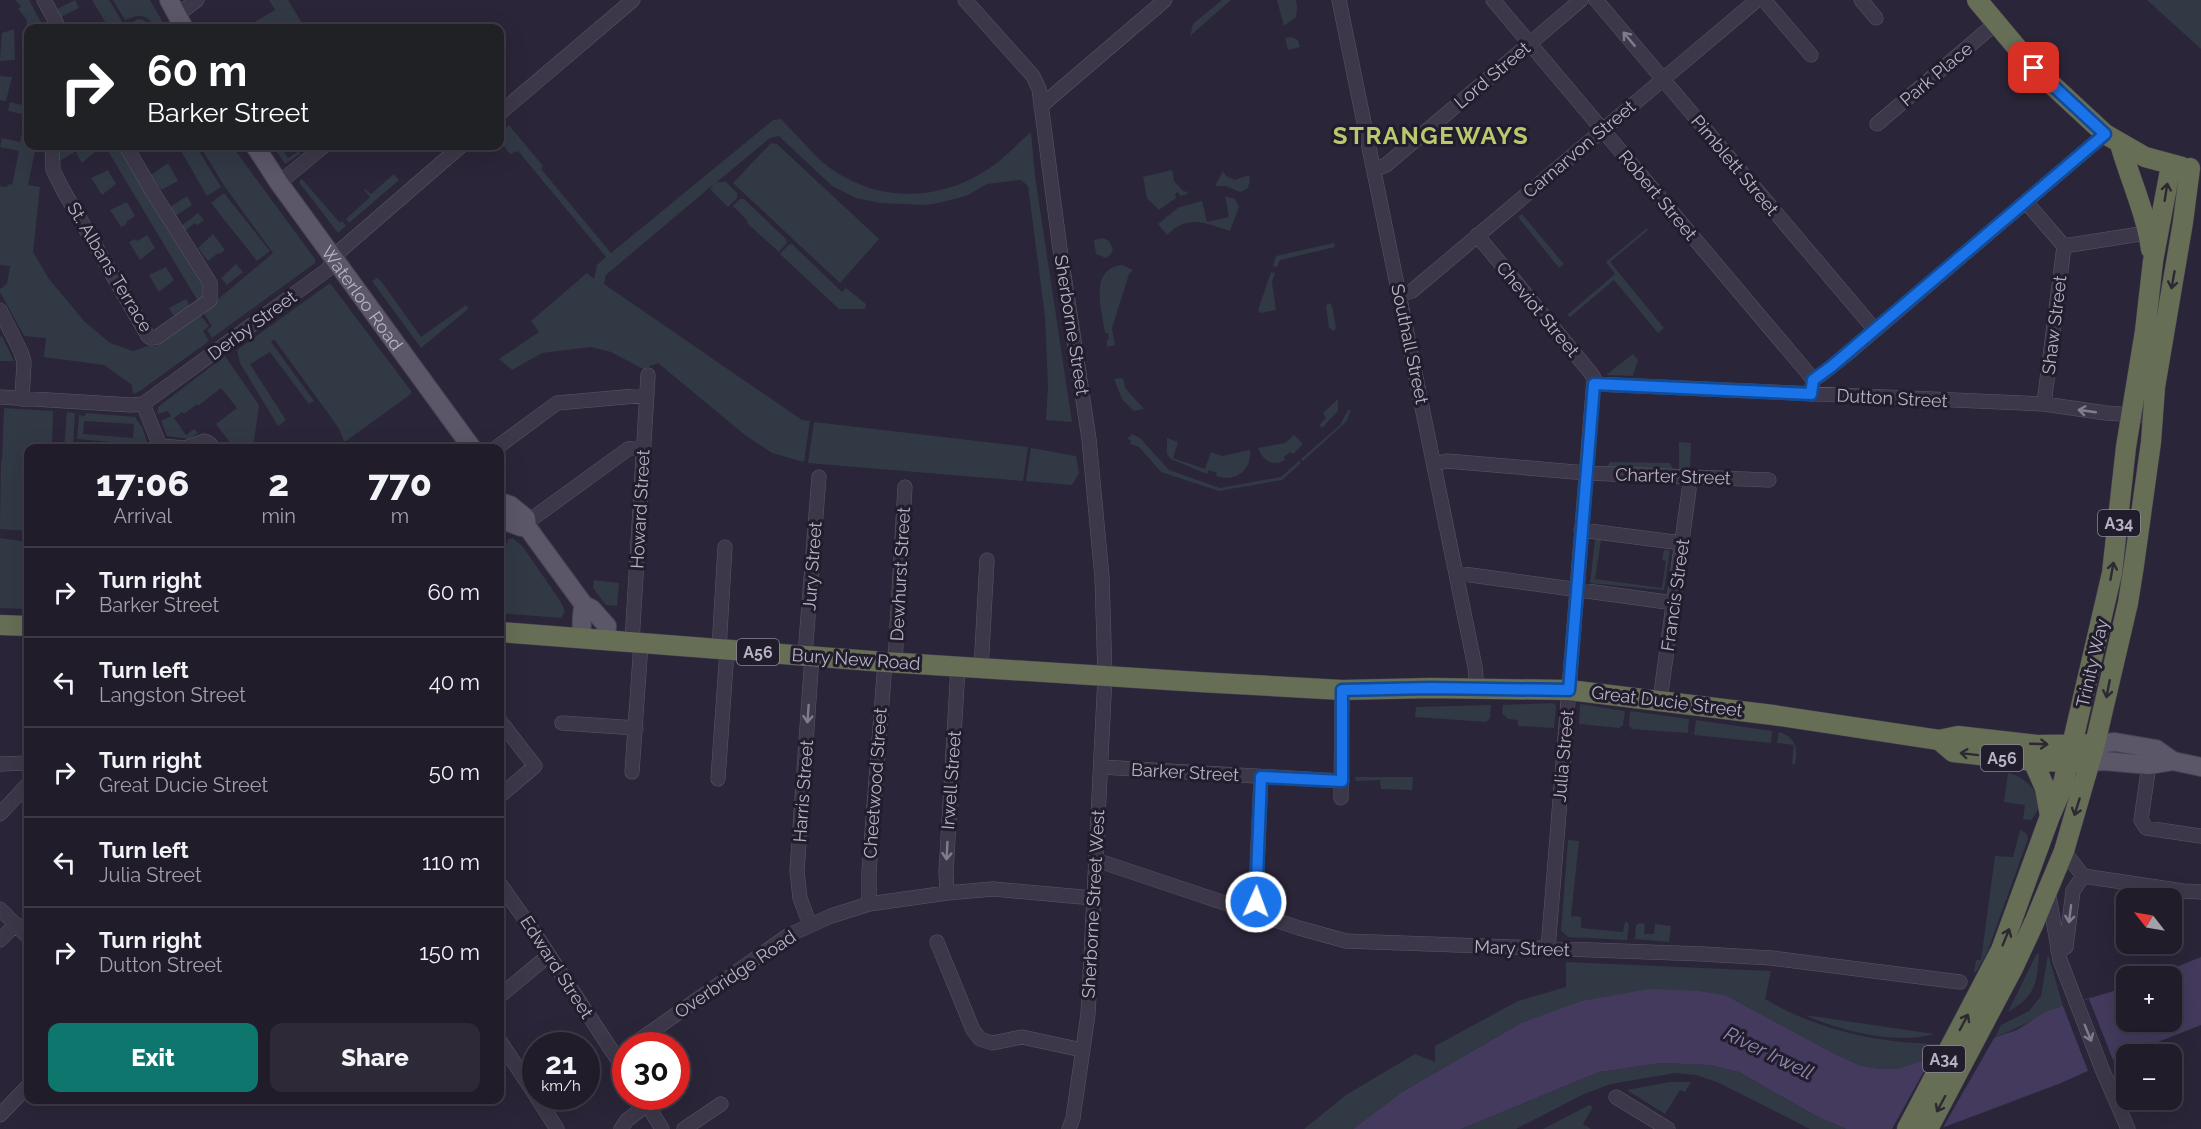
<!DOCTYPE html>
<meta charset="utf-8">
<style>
:root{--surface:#201c2a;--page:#2d2936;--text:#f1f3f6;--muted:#a2a1a8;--line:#3d3a47;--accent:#0f766e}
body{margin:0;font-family:Raleway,sans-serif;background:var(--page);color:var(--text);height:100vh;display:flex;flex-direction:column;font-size:22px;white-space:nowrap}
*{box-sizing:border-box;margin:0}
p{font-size:20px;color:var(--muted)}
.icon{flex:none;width:33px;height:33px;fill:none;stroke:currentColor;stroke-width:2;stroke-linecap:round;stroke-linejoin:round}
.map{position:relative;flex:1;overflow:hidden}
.sheet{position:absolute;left:24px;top:444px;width:480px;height:660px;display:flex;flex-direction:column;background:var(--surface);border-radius:12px;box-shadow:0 6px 24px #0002,0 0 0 2px var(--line)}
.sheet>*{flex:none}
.top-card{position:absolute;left:24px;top:24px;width:480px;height:126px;border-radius:12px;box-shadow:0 6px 24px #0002,0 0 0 2px var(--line);background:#202124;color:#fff;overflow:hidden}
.needle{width:39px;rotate:301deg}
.controls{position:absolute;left:2116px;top:888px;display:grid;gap:12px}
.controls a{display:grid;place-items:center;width:66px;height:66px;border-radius:12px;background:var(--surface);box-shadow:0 6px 24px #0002,0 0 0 2px var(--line);font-size:30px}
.speed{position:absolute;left:522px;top:1032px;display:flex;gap:12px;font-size:30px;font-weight:700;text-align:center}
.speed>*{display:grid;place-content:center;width:78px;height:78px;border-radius:50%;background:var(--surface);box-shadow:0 6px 24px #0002,0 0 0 2px var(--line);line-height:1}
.speed small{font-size:15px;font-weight:400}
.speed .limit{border:9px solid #d22;background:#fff;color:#111}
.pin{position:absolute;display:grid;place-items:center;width:51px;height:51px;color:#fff;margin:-26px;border-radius:12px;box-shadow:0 3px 9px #0006}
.me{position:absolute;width:66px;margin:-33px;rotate:2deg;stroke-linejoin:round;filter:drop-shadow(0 0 4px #0008)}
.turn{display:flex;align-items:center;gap:21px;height:126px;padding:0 24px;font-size:27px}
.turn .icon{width:78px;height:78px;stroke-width:2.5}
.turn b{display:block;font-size:42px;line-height:51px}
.eta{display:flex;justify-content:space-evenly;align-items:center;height:102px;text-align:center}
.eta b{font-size:36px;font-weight:800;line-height:42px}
.cta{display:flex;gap:12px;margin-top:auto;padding:12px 24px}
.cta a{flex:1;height:69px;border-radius:12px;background:var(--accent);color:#fff;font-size:24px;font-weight:800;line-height:69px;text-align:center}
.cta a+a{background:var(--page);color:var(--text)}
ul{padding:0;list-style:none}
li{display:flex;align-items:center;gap:18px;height:90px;padding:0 24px;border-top:2px solid var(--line)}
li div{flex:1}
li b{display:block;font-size:22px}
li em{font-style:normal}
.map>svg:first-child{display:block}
.green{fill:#313945;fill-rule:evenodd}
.water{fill:#443a5d}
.pier{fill:#2a2538}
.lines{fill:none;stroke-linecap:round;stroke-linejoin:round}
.minor-casing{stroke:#5b5666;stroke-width:15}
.major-casing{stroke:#464151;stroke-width:20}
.highway-casing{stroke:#454050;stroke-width:21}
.minor{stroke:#3c3849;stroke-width:14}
.major{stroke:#5b5668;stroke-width:18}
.highway{stroke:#676e56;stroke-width:20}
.oneway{stroke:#807c8d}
.oneway2{stroke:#2c2933}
.route-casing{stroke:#114b97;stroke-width:15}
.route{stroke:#1a73e8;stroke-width:10}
.labels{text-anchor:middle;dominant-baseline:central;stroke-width:6;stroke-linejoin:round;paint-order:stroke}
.shield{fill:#221d2d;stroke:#8b8697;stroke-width:1.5}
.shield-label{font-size:16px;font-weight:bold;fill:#b8b3c4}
.street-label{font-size:18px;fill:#b8b3c4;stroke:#221d2d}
.water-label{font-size:20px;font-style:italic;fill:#9085ad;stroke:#221d2d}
.district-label{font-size:24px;font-weight:bold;letter-spacing:1.5px;fill:#bdc76c;stroke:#221d2d}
</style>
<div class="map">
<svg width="2201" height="1129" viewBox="0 0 2201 1129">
<rect width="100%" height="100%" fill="#2a2538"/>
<!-- green -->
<path class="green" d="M15 0H29L44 28H26L27 20 18 9 21 6Z
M75 0 79 8 59 18 55 10Z
M92 0H109L126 28H109Z
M113 0H150L166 28C154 29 150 16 139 16 134 16 129 19 125 20Z
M269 0H288L305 28H260L256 21 275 10Z
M1222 0H1231L1190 36 1193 24Z
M1277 0H1296L1297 7 1296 17 1284 26Z
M2147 0H2201V49Z
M138 19 144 20 154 28H130L127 25Z
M14 29 15 60 0 61 2 33Z
M1292 37 1298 40 1300 47 1288 50 1285 38Z
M0 76 12 77 6 101 0 100Z
M10 102 27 106 28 103V146H36L28 185 40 187 33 252 49 279 85 322 110 343 133 351 148 346H156L200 315 209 326 203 331 209 341 140 391 133 394 132 385 104 365 44 357 46 338 24 336 0 292V289L7 284 10 266 0 265V186L7 187 8 184 12 185 19 151 0 147 2 138 20 142 26 115 8 111Z
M781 119C794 132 806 146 819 159 866 201 932 205 985 171 1002 161 1016 145 1031 132L1035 176 1072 422 1046 420 1048 387 1045 317 1028 186 1021 180 987 184 966 196 938 203 925 205 880 203 856 198 832 186 779 136 770 138 717 182H726L737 193V198L728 207 710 189 714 184 606 275 604 284 802 420 810 421 804 462 772 453 745 435 658 363 643 369 611 352 591 347 542 353 512 370 499 359 539 332 531 321 587 273 594 279 597 265 606 257 518 151 510 154 500 141V134L509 125 543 166 541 169 611 253 773 120Z
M771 143 777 144 879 239 840 283 733 183Z
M59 146H85L56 163Z
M89 146H93L96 151 82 163 76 153Z
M105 146H120L203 283 202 298 199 303Z
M178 146H196L221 187 207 196Z
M200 146H232L315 259V263L212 338 207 330 212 326 203 312 273 253 225 187Z
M273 146H280L288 158 299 151 300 154 285 164Z
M168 163 178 181 161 190 151 175Z
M108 170 116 184 102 195 91 178Z
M1172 170 1174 181 1184 192 1187 191 1188 194 1180 196 1178 192 1175 194 1176 198 1159 210 1147 198 1143 177Z
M1223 171 1226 176 1235 180 1249 175 1250 182 1247 189 1240 192 1226 186H1215Z
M394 174 399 180 349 223 346 219 370 197 364 190 365 189 371 194Z
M302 179 340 223 342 221 346 226 338 233 299 182Z
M224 193 270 251 257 261 211 203Z
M187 196 192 205 175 216 170 207Z
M1225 196 1235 199 1239 207 1230 231C1204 223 1189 214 1167 235L1158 224 1179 207 1202 201 1207 222 1229 217Z
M740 199H744L786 239 787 243 779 252 748 224 747 220 733 206Z
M127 202 135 216 126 222 127 224 121 227 110 210Z
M198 213 204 220 197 225 195 223 185 231 181 226Z
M1522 214 1564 264 1559 268 1518 217Z
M1647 228 1648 230 1610 262 1664 328 1658 333 1614 280 1570 317 1567 315 1615 274 1606 262Z
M213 234 225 250 220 254 218 253 208 261 198 248Z
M147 235 155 248 140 260 129 242 135 239 137 241Z
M1103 238 1109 241 1113 249 1111 254 1106 258 1096 254 1094 240Z
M1334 243 1335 247 1280 260 1277 267 1273 266 1276 256Z
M792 244 842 292 846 288 866 304 865 309H839L780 254 788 245Z
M236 264 243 272 227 285 221 278Z
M1122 265 1133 270 1129 274 1112 328 1115 345 1107 347V340L1109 339 1108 333H1105C1102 310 1088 269 1122 265Z
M166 267 174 280 159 292 149 275Z
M1271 272 1275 273 1272 282 1276 310 1260 313 1258 310Z
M377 278 381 281 421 337 466 305 468 309 421 348 372 281Z
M330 283 411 391V394L346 441H344L338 427 274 339 271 342 314 401 309 404 270 352 250 364 286 420 278 426 240 363 237 350Z
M186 299 190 306 174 316 169 308Z
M1329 303 1332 306 1336 328 1334 331 1329 328 1326 306Z
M2 336 14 361H0V337Z
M1633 354 1638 360 1633 376 1606 375Z
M225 356 259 405 253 448H234L216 424 237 408 221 388 198 406 197 404 184 414 182 412 174 418 186 435 194 429 198 433 189 439 167 436 161 421 171 416 168 411 158 414V407Z
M1123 378 1125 388 1144 409 1134 411 1122 399 1114 379Z
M1338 399V411L1322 428 1319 425 1326 418 1323 413Z
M4 408 53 411 52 448H28V531L0 529 1 462 2 461Z
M1348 410H1351L1346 422 1303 461 1301 459 1340 425Z
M67 412 75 413 73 448H64Z
M87 413 135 417 142 427 149 447 148 448H134V444L77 439 79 415 84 416ZM84 421 134 424 133 438 83 434Z
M814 422 1028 447 1023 481 808 463Z
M1132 434 1140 438 1169 470 1220 488 1281 477 1299 461 1301 463 1282 480 1219 491 1161 472 1139 447 1130 444 1131 440 1127 439Z
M1294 435 1303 444 1293 454 1290 452 1284 457 1285 460C1273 467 1263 461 1258 448L1285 443Z
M1167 438 1178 442 1173 458 1205 469 1211 452 1222 456 1250 450C1252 470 1236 483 1216 476L1217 473 1209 470 1207 474 1171 459 1167 454Z
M1679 442 1691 443 1690 469H1679Z
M1031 448 1076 456 1079 473 1072 485 1026 481Z
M1610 462 1670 463 1673 469 1607 467Z
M0 538 28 542V609L0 608Z
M513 538 523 547 561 602 565 611 561 618 500 613V569L508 539Z
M1595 540H1601L1595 579 1662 588 1666 561 1662 560 1664 550H1670L1664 590 1590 583Z
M594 580 619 583 617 606 606 605 593 588Z
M1552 703 1555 704 1556 707 1554 728 1518 726V720L1508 719 1502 713 1503 705Z
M1580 704 1625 711 1623 726H1621L1620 728 1579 724Z
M1491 705 1490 718 1486 722 1415 717 1416 707Z
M1630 711 1689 719 1688 733 1631 729V727L1629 726Z
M1696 720 1772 731 1771 743 1694 735Z
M1779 732C1796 737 1798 748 1795 764H1792L1794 745 1777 743Z
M2008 773C2029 777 2050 802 2031 820L2023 819 2025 805 2004 802Z
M1355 777H1413L1412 790 1381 789 1380 780 1356 781Z
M2020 830 2027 834 2028 839 1987 953 1976 972H1974L1976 960H1981L1995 856 2013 857Z
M1568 840 1579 841 1571 916 1581 917V928L1623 932 1625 922H1627L1629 925 1627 940 1568 937 1561 931Z
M1639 923 1645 924 1644 934H1654L1655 924 1671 926 1669 942 1635 939 1636 926Z
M2037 953 2039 954C2037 985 2035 996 2008 1012Z
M2048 954 2063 1006C2039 1015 2019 1029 1995 1037L2001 1025 2029 1011 2041 996Z
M1566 962 1771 971 1765 999C1817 1030 1878 1043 1939 1044L1931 1058 1921 1063 1898 1069H1879L1859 1065 1835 1054 1727 996 1521 1023 1402 1092 1353 1129H1304L1346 1095 1415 1054 1435 1062V1046L1518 1001 1566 987Z
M1805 1015 1934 1034C1898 1045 1839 1031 1805 1015Z
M1661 1063 1709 1065 1739 1072 1816 1116 1846 1129H1810L1717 1082 1696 1075 1675 1073 1611 1084 1584 1094 1516 1129H1461L1599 1072Z
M1670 1082H1691L1685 1092 1680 1090 1665 1114 1627 1090Z
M1589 1105 1593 1107 1583 1124 1591 1129H1543Z"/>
<!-- water -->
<path class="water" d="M2201 957V1025L2110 1061 2061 1083 1939 1129H1846L1816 1116 1739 1072 1709 1065 1661 1063 1599 1072 1461 1129H1353L1402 1092 1521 1023 1582 1001 1650 989 1699 991 1727 996 1835 1054 1859 1065 1879 1069H1898L2017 1030 2045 1012 2063 1006 2127 987V1022H2172V976H2154Z"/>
<!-- pier -->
<path class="pier" d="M2089 999 2113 1060 2088 1071 2063 1006Z
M1997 1033 1942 1129H1892L1933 1055Z"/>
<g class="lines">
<defs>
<path id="minor" d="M44 0 59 28
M965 0 1033 76 1039 89 1060 249 1089 439 1102 577 1105 676 1090 977 1088 1014 1073 1118 1069 1129
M1339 0 1475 667 1477 688
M1493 0 1807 372 1813 380 1811 394
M1596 0 1875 330
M1764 0 1811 55
M1861 0 1876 18
M177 15 197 0
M1041 106 1165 0
M500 113 633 0
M1877 124 1996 23
M52 146 53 170 63 190 148 336 151 338 157 337 210 300V283L152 191 126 146
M1374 170 1386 165 1581 0
M279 183 324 146
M2026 202 2064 246
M1477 235 1590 372 1594 378 1548 949
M2064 246 2140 234 2148 231
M1400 295 1412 291 1757 0
M0 310 21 352 24 362 22 399
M1813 380 1821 375 1846 355 2105 134
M1594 384 2044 404 2106 413 2152 416
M0 397 131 405 143 404 327 270 342 249 461 146
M143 404 160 446 159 448
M2044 404 2064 246
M160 446 185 448 204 441 209 443 213 448
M496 448 557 403 647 395
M1434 464 1447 461 1586 473 1769 480
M527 527 533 518 628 449 643 447
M1581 530 1682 543
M1456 573 1674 603
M632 642 648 375
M719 649 725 547
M805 655 819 477
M895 662 905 487
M981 669 987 560
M1660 700 1689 490
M500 721 535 766 500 796
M562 723 636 728
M0 764 28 763
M2149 765 2141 820 2146 828 2201 836
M1101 767 1342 781
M632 772 641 643
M718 779 727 650
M1341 798 1342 690
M0 814 28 784
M2064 851 2083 876 2183 891 2201 892
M1095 863H1105L1299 928 1346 941 1703 954 1771 958 1960 982
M500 884 531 928 626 1072
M2048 890 2060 960 2102 1069 2128 1129
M947 893 946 873 958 667
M869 904V872L885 662
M0 909 28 937
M1255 912 1261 777
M810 925 800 898 797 871 812 656
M0 940 16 924
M937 942 973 1030 980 1039 992 1043 1022 1037 1082 1050
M2058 951 2066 947 2073 891 2083 876
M500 996 549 955
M500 1041 536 1096
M631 1046 789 935 831 916 869 904 947 893 993 889 1093 898
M536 1096 557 1129
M642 1096 662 1129
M1616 1097 1668 1129
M0 1115 28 1086
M621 1129 627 1120 647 1105
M684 1129 721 1104"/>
<g id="major">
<path d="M169 0 184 28"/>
<path id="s1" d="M255 146 279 183 472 448"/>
<path d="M500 502 510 505 526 518 527 527 584 605 592 609 607 626 606 640"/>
<path d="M500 519 521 527H527"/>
<path d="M581 638C583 626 580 616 584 605"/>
<path d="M2095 744 2115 742 2156 749 2173 761"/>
<path d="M2090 762 2104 761 2149 765 2173 761 2201 767"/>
</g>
<path id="highway" d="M1977 0 2034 68 2105 134 2145 157 2182 167
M2120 144C2130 179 2146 213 2151 249
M0 625 28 626
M500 632 885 662 1199 682 1342 690 1431 688 1569 690 1773 715 1939 740 1958 736 2037 745 2095 744
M1939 740 1953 752 2033 761 2081 762
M2033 761 2045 788 2050 816
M1907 1129 2001 950 2050 816 2062 788 2112 573 2126 447 2145 331 2153 261 2171 165
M1928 1129 2013 968 2034 923 2064 851 2095 744 2128 603 2134 565 2151 442 2155 387 2183 222 2190 168"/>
</defs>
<!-- minor casing -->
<use href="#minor" class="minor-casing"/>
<!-- major casing -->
<use href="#major" class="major-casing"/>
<!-- highway casing -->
<use href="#highway" class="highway-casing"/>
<!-- minor -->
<use href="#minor" class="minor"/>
<!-- major -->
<use href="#major" class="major"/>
<!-- highway -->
<use href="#highway" class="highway"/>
</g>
<!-- one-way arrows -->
<defs><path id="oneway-shaft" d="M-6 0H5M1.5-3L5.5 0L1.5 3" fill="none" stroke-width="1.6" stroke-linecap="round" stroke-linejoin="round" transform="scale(1.5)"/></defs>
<g class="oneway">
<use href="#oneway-shaft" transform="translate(1629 39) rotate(-130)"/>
<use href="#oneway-shaft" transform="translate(2087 411) rotate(-172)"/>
<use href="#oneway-shaft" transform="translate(808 714) rotate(94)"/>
<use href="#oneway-shaft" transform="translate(947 851) rotate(93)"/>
<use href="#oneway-shaft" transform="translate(2070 914) rotate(97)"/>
<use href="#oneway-shaft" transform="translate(2088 1033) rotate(68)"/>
</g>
<g class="oneway2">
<use href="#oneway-shaft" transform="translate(2166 192) rotate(-81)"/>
<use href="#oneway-shaft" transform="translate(2173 280) rotate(100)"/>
<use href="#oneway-shaft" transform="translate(2112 571) rotate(-80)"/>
<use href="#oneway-shaft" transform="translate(2108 689) rotate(101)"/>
<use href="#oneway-shaft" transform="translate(2039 744) rotate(2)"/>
<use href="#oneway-shaft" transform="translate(1969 754) rotate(-173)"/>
<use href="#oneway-shaft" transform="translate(2077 807) rotate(107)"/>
<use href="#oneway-shaft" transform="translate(2006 937) rotate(-68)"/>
<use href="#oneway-shaft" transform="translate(1964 1022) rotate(-62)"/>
<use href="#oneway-shaft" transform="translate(1941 1104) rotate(118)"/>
</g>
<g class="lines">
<defs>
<path id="route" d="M1256 902 1261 777 1342 781V690L1431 688 1569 690 1594 384 1811 394 1813 380 1832 366 2105 134 2034 68"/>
</defs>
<!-- route casing -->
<use href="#route" class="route-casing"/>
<!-- route -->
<use href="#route" class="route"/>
</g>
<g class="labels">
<!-- shield labels -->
<g class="shield">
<rect x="2098" y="510" width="42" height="26" rx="4.5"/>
<rect x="737" y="639" width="42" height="26" rx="4.5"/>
<rect x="1981" y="745" width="42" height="26" rx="4.5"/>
<rect x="1923" y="1046" width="42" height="26" rx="4.5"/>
</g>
<g class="shield-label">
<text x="2119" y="523">A34</text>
<text x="758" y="652">A56</text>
<text x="2002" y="758">A56</text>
<text x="1944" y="1059">A34</text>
</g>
<!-- street labels -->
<g class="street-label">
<text transform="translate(1936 74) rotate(-40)">Park Place</text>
<text transform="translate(1492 75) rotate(-40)">Lord Street</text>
<text transform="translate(1579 149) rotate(-40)">Carnarvon Street</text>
<text transform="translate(1735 165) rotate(50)">Pimblett Street</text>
<text transform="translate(1658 195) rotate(50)">Robert Street</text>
<text transform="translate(110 267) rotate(59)">St. Albans Terrace</text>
<text stroke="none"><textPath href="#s1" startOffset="186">Waterloo Road</textPath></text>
<text transform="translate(1538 309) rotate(50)">Cheviot Street</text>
<text transform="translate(252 325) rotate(-36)">Derby Street</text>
<text transform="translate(1072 325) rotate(81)">Sherborne Street</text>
<text transform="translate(2054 325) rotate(-83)">Shaw Street</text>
<text transform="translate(1410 344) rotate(78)">Southall Street</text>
<text transform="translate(1892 398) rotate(3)">Dutton Street</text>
<text transform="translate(1673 476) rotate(2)">Charter Street</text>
<text transform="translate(640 509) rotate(-87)">Howard Street</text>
<text transform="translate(812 566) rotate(-86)">Jury Street</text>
<text transform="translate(900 574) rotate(-87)">Dewhurst Street</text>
<text transform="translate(1675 595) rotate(-82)">Francis Street</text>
<text transform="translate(856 659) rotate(4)">Bury New Road</text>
<text transform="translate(2092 663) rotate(-77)">Trinity Way</text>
<text transform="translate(1667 701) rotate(7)">Great Ducie Street</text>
<text transform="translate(1563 756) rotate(-85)">Julia Street</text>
<text transform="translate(1185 772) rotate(3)">Barker Street</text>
<text transform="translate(951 780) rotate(-86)">Irwell Street</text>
<text transform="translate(875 783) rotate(-86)">Cheetwood Street</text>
<text transform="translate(803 791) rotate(-86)">Harris Street</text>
<text transform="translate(1093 904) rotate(-87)">Sherborne Street West</text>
<text transform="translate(1522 948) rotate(2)">Mary Street</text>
<text transform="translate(557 967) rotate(57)">Edward Street</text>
<text transform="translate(735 974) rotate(-34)">Overbridge Road</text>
</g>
<!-- water labels -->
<g class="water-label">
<text transform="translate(1769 1053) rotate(26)">River Irwell</text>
</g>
<!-- district labels -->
<g class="district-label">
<text x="1431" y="135">STRANGEWAYS</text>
</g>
</g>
</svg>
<div class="controls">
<a><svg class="needle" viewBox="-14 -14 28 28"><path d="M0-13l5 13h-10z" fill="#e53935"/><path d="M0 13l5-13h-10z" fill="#a2a1a8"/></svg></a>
<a>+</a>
<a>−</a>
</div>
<div class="speed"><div>21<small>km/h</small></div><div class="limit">30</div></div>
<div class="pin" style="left:2034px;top:68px;background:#d93025"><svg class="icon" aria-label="arrive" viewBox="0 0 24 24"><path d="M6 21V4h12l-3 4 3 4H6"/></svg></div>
<svg class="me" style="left:1256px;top:902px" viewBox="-20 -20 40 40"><circle r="17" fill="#1a73e8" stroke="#fff" stroke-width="3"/><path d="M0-11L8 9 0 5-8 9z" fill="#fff"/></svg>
<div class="top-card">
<div class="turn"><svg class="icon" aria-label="right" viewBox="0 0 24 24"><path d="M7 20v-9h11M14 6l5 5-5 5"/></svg><div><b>60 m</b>Barker Street</div></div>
</div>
<section class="sheet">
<div class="eta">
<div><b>17:06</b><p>Arrival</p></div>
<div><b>2</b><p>min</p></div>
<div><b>770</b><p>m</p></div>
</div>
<ul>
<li><svg class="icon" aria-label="right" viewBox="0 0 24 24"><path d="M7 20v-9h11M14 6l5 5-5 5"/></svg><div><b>Turn right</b><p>Barker Street</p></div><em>60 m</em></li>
<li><svg class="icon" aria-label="left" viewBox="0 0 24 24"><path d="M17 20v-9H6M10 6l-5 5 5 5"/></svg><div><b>Turn left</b><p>Langston Street</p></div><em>40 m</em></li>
<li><svg class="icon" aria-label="right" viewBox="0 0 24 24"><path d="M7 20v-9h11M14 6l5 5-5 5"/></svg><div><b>Turn right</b><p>Great Ducie Street</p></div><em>50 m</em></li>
<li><svg class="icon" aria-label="left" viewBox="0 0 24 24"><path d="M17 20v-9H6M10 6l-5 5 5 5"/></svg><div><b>Turn left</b><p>Julia Street</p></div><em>110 m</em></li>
<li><svg class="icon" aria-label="right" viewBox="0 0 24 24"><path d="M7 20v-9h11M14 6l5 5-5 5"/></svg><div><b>Turn right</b><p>Dutton Street</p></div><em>150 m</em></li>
</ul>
<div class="cta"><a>Exit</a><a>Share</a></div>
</section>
</div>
